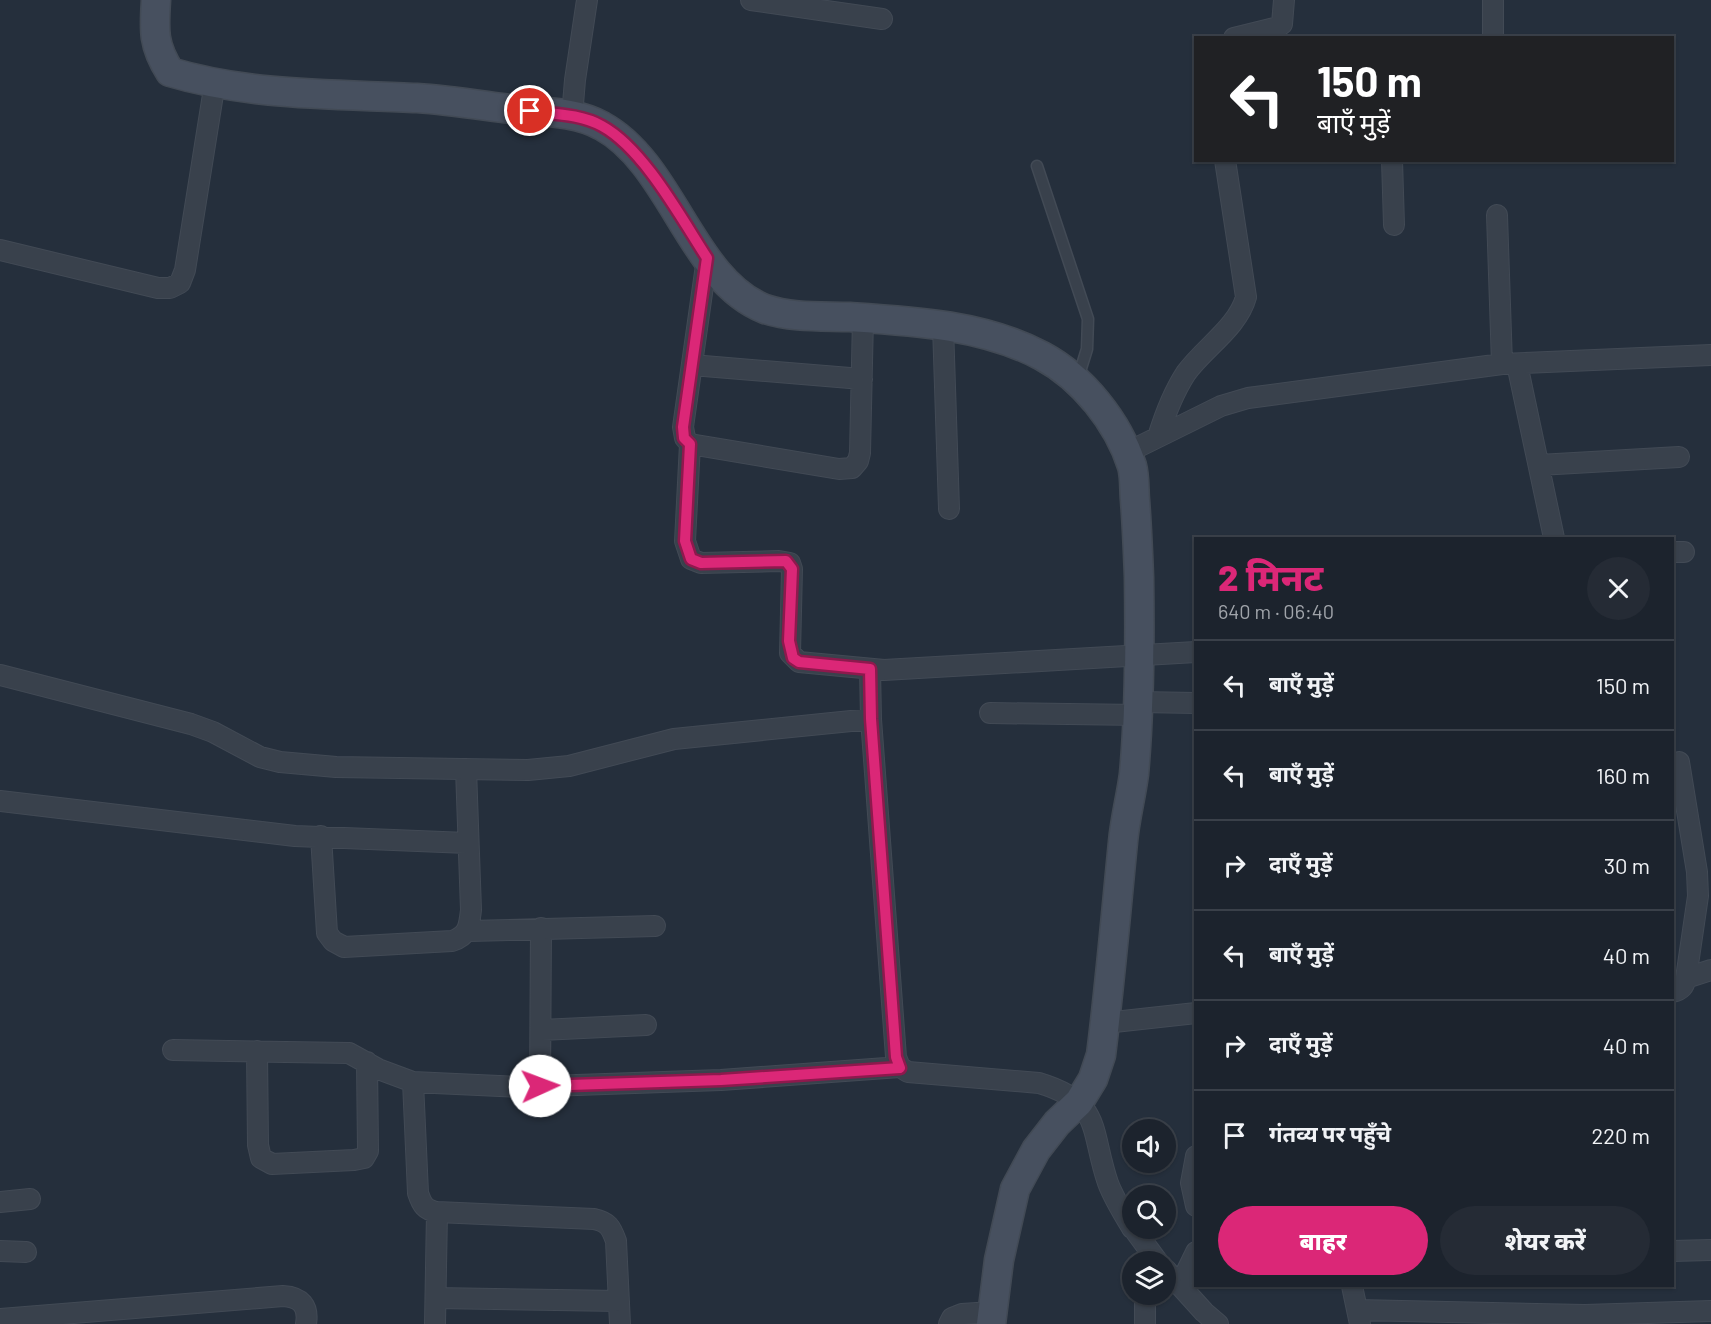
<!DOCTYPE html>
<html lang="hi">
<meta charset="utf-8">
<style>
:root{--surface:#1c232d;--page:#252b35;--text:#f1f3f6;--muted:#a0a4aa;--line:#3a4049;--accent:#db2777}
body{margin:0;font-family:Barlow,"Noto Sans Devanagari",sans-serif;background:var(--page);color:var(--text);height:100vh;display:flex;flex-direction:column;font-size:22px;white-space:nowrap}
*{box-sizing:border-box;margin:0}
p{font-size:20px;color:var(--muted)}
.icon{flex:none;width:33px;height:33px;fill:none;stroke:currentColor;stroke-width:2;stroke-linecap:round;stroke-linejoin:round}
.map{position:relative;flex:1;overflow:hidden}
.panel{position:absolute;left:1194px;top:537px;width:480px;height:750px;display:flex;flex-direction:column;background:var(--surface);border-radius:0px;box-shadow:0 2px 4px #0004,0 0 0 2px var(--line)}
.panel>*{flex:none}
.hud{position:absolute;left:1194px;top:36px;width:480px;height:126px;border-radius:0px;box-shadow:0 2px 4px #0004,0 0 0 2px var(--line);background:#202124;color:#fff;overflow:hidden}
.tools{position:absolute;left:1122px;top:1119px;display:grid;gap:12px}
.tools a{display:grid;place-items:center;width:54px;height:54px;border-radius:50%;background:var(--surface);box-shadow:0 2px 4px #0004,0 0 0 2px var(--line);font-size:30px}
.pin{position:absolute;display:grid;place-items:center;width:51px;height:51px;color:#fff;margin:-26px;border:3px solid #fff;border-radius:50%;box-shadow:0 2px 6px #0007}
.me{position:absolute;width:66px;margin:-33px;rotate:88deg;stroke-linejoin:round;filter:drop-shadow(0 0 4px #0008)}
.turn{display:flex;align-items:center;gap:21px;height:126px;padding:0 24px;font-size:27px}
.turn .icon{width:78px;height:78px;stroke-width:2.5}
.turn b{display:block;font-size:42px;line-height:51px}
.round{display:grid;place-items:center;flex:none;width:63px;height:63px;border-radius:32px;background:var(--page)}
.head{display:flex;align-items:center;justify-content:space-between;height:102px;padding:0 24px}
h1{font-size:36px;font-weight:800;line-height:45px;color:var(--accent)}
.action{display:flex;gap:12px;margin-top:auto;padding:12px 24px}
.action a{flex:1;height:69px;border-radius:36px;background:var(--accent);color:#fff;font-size:24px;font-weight:800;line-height:69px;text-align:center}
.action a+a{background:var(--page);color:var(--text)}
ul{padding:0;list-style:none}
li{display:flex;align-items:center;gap:18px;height:90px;padding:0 24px;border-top:2px solid var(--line)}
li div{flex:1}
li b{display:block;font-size:22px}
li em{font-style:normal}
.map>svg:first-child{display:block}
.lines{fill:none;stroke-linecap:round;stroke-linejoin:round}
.lane-casing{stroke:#424a55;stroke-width:13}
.street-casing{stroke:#424a55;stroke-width:22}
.secondary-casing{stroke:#424a55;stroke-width:31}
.lane{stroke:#39414c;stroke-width:10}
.street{stroke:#39414c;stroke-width:20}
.secondary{stroke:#47505f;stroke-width:28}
.route-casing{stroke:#8e194d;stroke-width:15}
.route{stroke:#db2777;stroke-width:10}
</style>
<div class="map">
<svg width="1711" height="1324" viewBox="0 0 1711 1324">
<rect width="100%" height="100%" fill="#252f3c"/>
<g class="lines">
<defs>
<path id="lane" d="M1037 166 1088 319 1087 349 1078 378"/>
<path id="street" d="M751 0 882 19
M1234 38 1278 27 1282 24 1284 0
M1493 38V0
M572 116 575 80 587 0
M1392 160 1394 225
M1497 215 1502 364
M0 250 158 288H170L180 283 185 270 215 82
M707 258 683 427 685 438 690 444 839 469 852 468 858 461 860 453 863 318
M943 326 949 509
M1517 364 1554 538
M692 365 862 379
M1158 437C1165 414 1173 393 1186 373 1204 348 1238 327 1246 297L1225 160
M690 444 685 541 691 559 701 563 779 561 790 563 792 569 790 653 799 662 884 670 1196 652
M1126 453 1221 406 1248 398 1502 364 1711 355
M1539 465 1679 457
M1672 552H1684
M870 669 871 719 896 1057 900 1067 908 1072 1039 1083C1103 1102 1090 1131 1108 1183 1114 1199 1123 1213 1132 1228
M0 675 191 724 213 732 260 757 280 762 336 767 528 770 569 766 674 739 871 719
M1139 702 1196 703
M990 713 1138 715
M0 801 295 836 467 843
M321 836 327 933 333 941 344 947 452 941C469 935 469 926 471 910L466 769
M469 931 655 926
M1686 978 1711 970
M1672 992C1682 990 1684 986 1686 978L1698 896 1697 872 1679 762
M1105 1023 1196 1013
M541 1030 646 1025
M173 1050 349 1053 378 1069 413 1082 519 1087 721 1080 900 1067
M257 1051 258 1145 261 1158 272 1164 354 1160 364 1158 368 1151 367 1062
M413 1082 418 1193C422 1205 425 1210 437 1212L594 1219C608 1222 611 1227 616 1241L620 1324
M540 1086 541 928
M1196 1156 1191 1183 1196 1206
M0 1202 30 1199
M1133 1228 1158 1262
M0 1251 26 1252
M1672 1251 1711 1250
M1166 1270 1204 1312 1218 1324
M1180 1285 1196 1252
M1352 1286 1360 1324
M436 1298 619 1301
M1357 1310 1585 1315 1711 1311
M0 1319 283 1296C301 1297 309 1306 306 1324
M435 1324 437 1212
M949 1324 952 1318 962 1314 992 1312
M1145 1324V1294"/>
<path id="secondary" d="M156 0C154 31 153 45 170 72 250 96 335 94 417 98 448 100 479 105 510 109 540 112 576 111 602 126 672 164 691 280 765 309 791 318 824 316 850 317 914 321 984 325 1042 356 1083 378 1118 422 1132 466 1135 477 1134 489 1135 500 1137 526 1138 551 1139 577 1140 643 1140 708 1134 774 1131 797 1125 819 1123 842 1116 913 1110 984 1101 1055L1093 1079 1079 1102 1057 1123 1036 1150 1015 1189 999 1260 991 1324"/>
</defs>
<!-- lane casing -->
<use href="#lane" class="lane-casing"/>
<!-- street casing -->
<use href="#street" class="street-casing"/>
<!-- secondary casing -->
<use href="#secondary" class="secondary-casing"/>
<!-- lane -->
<use href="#lane" class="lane"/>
<!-- street -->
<use href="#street" class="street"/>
<!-- secondary -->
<use href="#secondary" class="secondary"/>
</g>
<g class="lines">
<defs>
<path id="route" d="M530 111C553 114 581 114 602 126 644 149 681 218 707 258L683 427 684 438 690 444 685 541 691 559 701 563 786 561 792 569 789 641 793 658 799 662 870 669 871 719 896 1057 900 1068 721 1080 540 1086"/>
</defs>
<!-- route casing -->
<use href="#route" class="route-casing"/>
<!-- route -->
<use href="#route" class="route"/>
</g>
</svg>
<div class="tools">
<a><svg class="icon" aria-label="sound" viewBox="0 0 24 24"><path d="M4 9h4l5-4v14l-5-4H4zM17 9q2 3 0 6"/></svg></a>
<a><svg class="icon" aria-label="search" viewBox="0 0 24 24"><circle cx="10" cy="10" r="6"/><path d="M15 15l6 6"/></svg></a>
<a><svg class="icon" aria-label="layers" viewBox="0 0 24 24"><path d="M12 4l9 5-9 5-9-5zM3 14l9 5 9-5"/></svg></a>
</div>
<div class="pin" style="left:530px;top:111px;background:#d93025"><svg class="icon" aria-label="arrive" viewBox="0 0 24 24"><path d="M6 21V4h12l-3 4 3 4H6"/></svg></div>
<svg class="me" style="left:540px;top:1086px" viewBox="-20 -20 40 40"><circle r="19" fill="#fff"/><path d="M0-13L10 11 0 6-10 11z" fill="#db2777"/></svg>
<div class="hud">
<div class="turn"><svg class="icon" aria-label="left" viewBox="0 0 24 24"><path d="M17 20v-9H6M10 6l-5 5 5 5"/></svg><div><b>150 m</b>बाएँ मुड़ें</div></div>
</div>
<section class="panel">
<div class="head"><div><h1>2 मिनट</h1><p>640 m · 06:40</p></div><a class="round"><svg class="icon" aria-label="close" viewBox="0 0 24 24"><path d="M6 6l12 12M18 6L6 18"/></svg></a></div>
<ul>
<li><svg class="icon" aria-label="left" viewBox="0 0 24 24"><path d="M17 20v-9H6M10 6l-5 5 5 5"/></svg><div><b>बाएँ मुड़ें</b></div><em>150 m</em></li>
<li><svg class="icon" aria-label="left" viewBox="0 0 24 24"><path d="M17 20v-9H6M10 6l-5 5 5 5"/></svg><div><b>बाएँ मुड़ें</b></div><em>160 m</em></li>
<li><svg class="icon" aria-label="right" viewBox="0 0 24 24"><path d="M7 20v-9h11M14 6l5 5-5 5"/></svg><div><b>दाएँ मुड़ें</b></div><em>30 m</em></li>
<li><svg class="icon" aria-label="left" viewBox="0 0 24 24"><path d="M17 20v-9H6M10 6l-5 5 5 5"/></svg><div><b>बाएँ मुड़ें</b></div><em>40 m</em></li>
<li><svg class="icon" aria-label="right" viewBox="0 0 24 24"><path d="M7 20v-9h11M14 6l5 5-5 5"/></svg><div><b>दाएँ मुड़ें</b></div><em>40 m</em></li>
<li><svg class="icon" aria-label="arrive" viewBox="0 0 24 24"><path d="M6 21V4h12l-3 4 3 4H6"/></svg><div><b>गंतव्य पर पहुँचे</b></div><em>220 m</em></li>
</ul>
<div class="action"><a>बाहर</a><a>शेयर करें</a></div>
</section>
</div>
